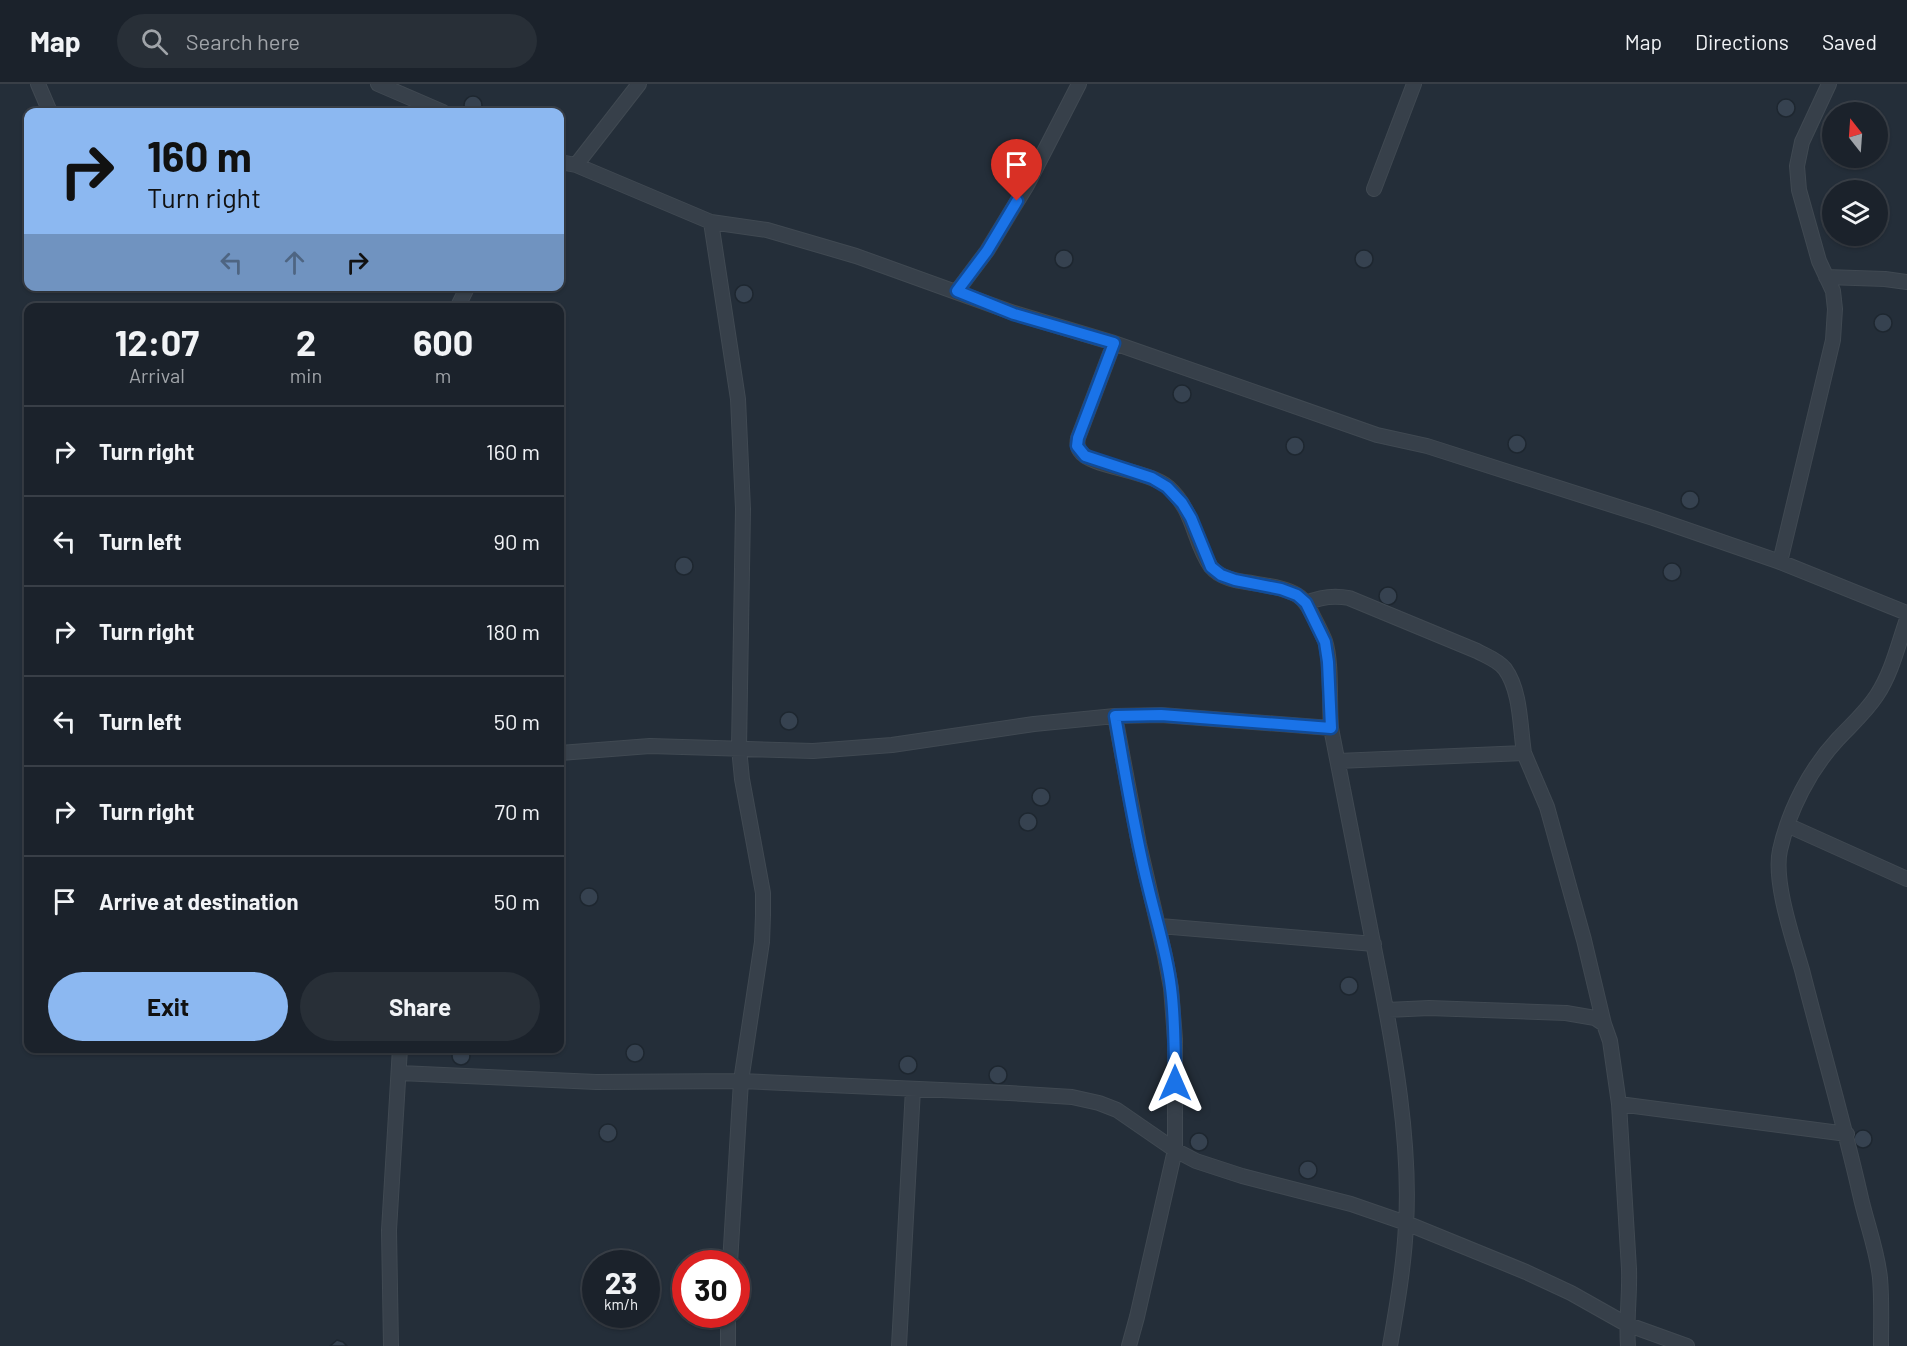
<!DOCTYPE html>
<style>
:root{--surface:#1b222b;--page:#282f37;--text:#f1f3f6;--muted:#a0a4a9;--line:#393f47;--accent:#8cb8f1}
body{margin:0;font-family:Barlow,sans-serif;background:var(--page);color:var(--text);height:100vh;display:flex;flex-direction:column;font-size:22px;white-space:nowrap}
*{box-sizing:border-box;margin:0}
p{font-size:20px;color:var(--muted)}
.icon{flex:none;width:33px;height:33px;fill:none;stroke:currentColor;stroke-width:2;stroke-linecap:round;stroke-linejoin:round}
.map{position:relative;flex:1;overflow:hidden}
.details{position:absolute;left:24px;top:219px;width:540px;height:750px;display:flex;flex-direction:column;background:var(--surface);border-radius:12px;box-shadow:0 2px 4px #0004,0 0 0 2px var(--line)}
.details>*{flex:none}
.top-card{position:absolute;left:24px;top:24px;width:540px;height:183px;border-radius:12px;box-shadow:0 2px 4px #0004,0 0 0 2px var(--line);background:#8cb8f1;color:#111;overflow:hidden}
.needle{width:39px;rotate:343deg}
.fabs{position:absolute;left:1822px;top:18px;display:grid;gap:12px}
.fabs a{display:grid;place-items:center;width:66px;height:66px;border-radius:50%;background:var(--surface);box-shadow:0 2px 4px #0004,0 0 0 2px var(--line);font-size:30px}
.speed{position:absolute;left:582px;top:1166px;display:flex;gap:12px;font-size:30px;font-weight:700;text-align:center}
.speed>*{display:grid;place-content:center;width:78px;height:78px;border-radius:50%;background:var(--surface);box-shadow:0 2px 4px #0004,0 0 0 2px var(--line);line-height:1}
.speed small{font-size:15px;font-weight:400}
.speed .limit{border:9px solid #d22;background:#fff;color:#111}
.pin{position:absolute;display:grid;place-items:center;width:51px;height:51px;color:#fff;margin:-62px -26px;border-radius:50% 50% 50% 0;rotate:-45deg;box-shadow:0 0 6px #0007}
.pin .icon{rotate:45deg}
.me{position:absolute;width:66px;margin:-33px;rotate:0deg;stroke-linejoin:round;filter:drop-shadow(0 0 4px #0008)}
.turn{display:flex;align-items:center;gap:21px;height:126px;padding:0 24px;font-size:27px}
.turn .icon{width:78px;height:78px;stroke-width:2.5}
.turn b{display:block;font-size:42px;line-height:51px}
.lanes{display:flex;align-items:center;height:57px;padding:0 24px;background:#0003;justify-content:center;gap:30px;direction:ltr}
.lanes .off{opacity:.35}
.eta{display:flex;justify-content:space-evenly;align-items:center;height:102px;text-align:center}
.eta b{font-size:36px;font-weight:700;line-height:42px}
.cta{display:flex;gap:12px;margin-top:auto;padding:12px 24px}
.cta a{flex:1;height:69px;border-radius:36px;background:var(--accent);color:#111;font-size:24px;font-weight:700;line-height:69px;text-align:center}
.cta a+a{background:var(--page);color:var(--text)}
ul{padding:0;list-style:none}
li{display:flex;align-items:center;gap:18px;height:90px;padding:0 24px;border-top:2px solid var(--line)}
li div{flex:1}
li b{display:block;font-size:22px}
li em{font-style:normal}
header{display:flex;align-items:center;gap:36px;box-sizing:border-box;height:84px;padding:0 30px;background:var(--surface);border-bottom:2px solid var(--line)}
header strong{font-size:28px}
nav{display:flex;gap:33px;margin-inline-start:auto;font-size:21px}
.search{width:420px;height:54px;background:var(--page);display:flex;align-items:center;gap:15px;box-sizing:border-box;padding:0 21px;border-radius:33px;color:var(--muted);font-size:22px}
.map>svg:first-child{display:block}
.building{fill:#364250;stroke:#1e2730;stroke-width:1.5}
.lines{fill:none;stroke-linecap:round;stroke-linejoin:round}
.street-casing{stroke:#404952;stroke-width:16}
.street{stroke:#37404a;stroke-width:14}
.route-casing{stroke:#114b97;stroke-width:15}
.route{stroke:#1a73e8;stroke-width:10}
</style>
<header>
<strong>Map</strong>
<div class="search"><svg class="icon" aria-label="search" viewBox="0 0 24 24"><circle cx="10" cy="10" r="6"/><path d="M15 15l6 6"/></svg>Search here</div>
<nav><a>Map</a><a>Directions</a><a>Saved</a></nav>
</header>
<div class="map">
<svg width="1907" height="1262" viewBox="0 0 1907 1262">
<rect width="100%" height="100%" fill="#242e39"/>
<!-- building -->
<path class="building" d="M464 21a9 9 0 1 1 18 0a9 9 0 1 1-18 0Z
M1777 24a9 9 0 1 1 18 0a9 9 0 1 1-18 0Z
M1055 175a9 9 0 1 1 18 0a9 9 0 1 1-18 0Z
M1355 175a9 9 0 1 1 18 0a9 9 0 1 1-18 0Z
M735 210a9 9 0 1 1 18 0a9 9 0 1 1-18 0Z
M1874 239a9 9 0 1 1 18 0a9 9 0 1 1-18 0Z
M1173 310a9 9 0 1 1 18 0a9 9 0 1 1-18 0Z
M1508 360a9 9 0 1 1 18 0a9 9 0 1 1-18 0Z
M1286 362a9 9 0 1 1 18 0a9 9 0 1 1-18 0Z
M1681 416a9 9 0 1 1 18 0a9 9 0 1 1-18 0Z
M675 482a9 9 0 1 1 18 0a9 9 0 1 1-18 0Z
M1663 488a9 9 0 1 1 18 0a9 9 0 1 1-18 0Z
M1379 512a9 9 0 1 1 18 0a9 9 0 1 1-18 0Z
M780 637a9 9 0 1 1 18 0a9 9 0 1 1-18 0Z
M1032 713a9 9 0 1 1 18 0a9 9 0 1 1-18 0Z
M1019 738a9 9 0 1 1 18 0a9 9 0 1 1-18 0Z
M580 813a9 9 0 1 1 18 0a9 9 0 1 1-18 0Z
M1340 902a9 9 0 1 1 18 0a9 9 0 1 1-18 0Z
M626 969a9 9 0 1 1 18 0a9 9 0 1 1-18 0Z
M452 972a9 9 0 1 1 18 0a9 9 0 1 1-18 0Z
M373 964 369 969 363 970 356 964Z
M899 981a9 9 0 1 1 18 0a9 9 0 1 1-18 0Z
M989 991a9 9 0 1 1 18 0a9 9 0 1 1-18 0Z
M599 1049a9 9 0 1 1 18 0a9 9 0 1 1-18 0Z
M1854 1055a9 9 0 1 1 18 0a9 9 0 1 1-18 0Z
M1190 1058a9 9 0 1 1 18 0a9 9 0 1 1-18 0Z
M1299 1086a9 9 0 1 1 18 0a9 9 0 1 1-18 0Z
M337 1256 343 1258 347 1262H330Z"/>
<g class="lines">
<defs>
<path id="street" d="M38 0 50 28
M378 0 443 28
M560 78 576 81 711 138 767 146 856 172 1014 229 1114 259 1377 351 1427 362 1653 434 1780 478 1907 529
M576 81 639 0
M1374 105 1414 0
M711 138 738 315 743 425 739 664 742 695 763 809V831L762 858 741 997 730 1179
M1826 193 1885 195 1907 198
M957 207 987 167 1027 101 1079 0
M457 224 468 202
M1114 259 1078 354C1077 359 1077 363 1080 367 1090 383 1148 386 1168 403 1195 427 1193 458 1211 483 1221 495 1238 497 1252 499 1267 502 1284 503 1297 511 1305 516 1309 524 1313 532 1317 540 1322 549 1325 557 1332 578 1329 620 1331 644
M1780 478 1833 256 1835 225 1833 207 1819 177 1799 106 1797 82 1802 58 1829 0
M1306 519C1320 513 1334 511 1349 514L1477 567C1486 572 1498 576 1505 585 1521 607 1520 643 1524 669L1338 677
M1115 632 1139 760 1165 872 1171 904 1175 955V1066L1137 1233 1129 1262
M560 669 650 662 813 667 892 661 1034 640 1115 632 1161 631 1331 644C1347 724 1363 804 1378 884 1394 964 1411 1059 1406 1141 1404 1182 1397 1222 1390 1262
M1524 669 1547 723 1584 856 1604 940
M1787 741 1907 795
M1160 842 1374 860
M1387 926 1429 924 1566 929 1595 934 1604 940 1610 957 1619 1020 1629 1185C1630 1211 1626 1236 1628 1262
M400 989 596 998 741 997 1009 1009 1072 1013 1099 1019 1117 1026 1175 1066 1196 1077 1242 1092 1351 1120 1406 1139 1526 1188 1571 1209 1626 1240 1687 1262
M1619 1020 1847 1050
M391 1262 389 1146 400 964
M728 1262V1230
M899 1262 913 1005
M1881 1262C1881 1240 1882 1216 1880 1194 1877 1165 1866 1138 1860 1110 1843 1035 1821 961 1802 886 1793 855 1773 797 1780 766 1789 726 1810 685 1838 655 1852 640 1866 628 1877 611 1892 588 1898 561 1907 535"/>
</defs>
<!-- street casing -->
<use href="#street" class="street-casing"/>
<!-- street -->
<use href="#street" class="street"/>
</g>
<g class="lines">
<defs>
<path id="route" d="M1017 117 987 167 957 207 1014 230 1114 259 1078 354 1077 362 1085 372 1152 394 1167 403 1182 419 1191 434 1211 483 1221 491 1235 496 1281 505 1297 511 1306 519 1325 558 1328 578 1331 644 1161 631 1115 632C1125 688 1134 746 1148 802 1156 836 1167 869 1171 904 1175 935 1175 968 1175 999"/>
</defs>
<!-- route casing -->
<use href="#route" class="route-casing"/>
<!-- route -->
<use href="#route" class="route"/>
</g>
</svg>
<div class="fabs">
<a><svg class="needle" viewBox="-14 -14 28 28"><path d="M0-13l5 13h-10z" fill="#e53935"/><path d="M0 13l5-13h-10z" fill="#a0a4a9"/></svg></a>
<a><svg class="icon" aria-label="layers" viewBox="0 0 24 24"><path d="M12 4l9 5-9 5-9-5zM3 14l9 5 9-5"/></svg></a>
</div>
<div class="speed"><div>23<small>km/h</small></div><div class="limit">30</div></div>
<div class="pin" style="left:1017px;top:117px;background:#d93025"><svg class="icon" aria-label="arrive" viewBox="0 0 24 24"><path d="M6 21V4h12l-3 4 3 4H6"/></svg></div>
<svg class="me" style="left:1175px;top:999px" viewBox="-20 -20 40 40"><path d="M0-17L14 15 0 8-14 15z" fill="#1a73e8" stroke="#fff" stroke-width="4"/></svg>
<div class="top-card">
<div class="turn"><svg class="icon" aria-label="right" viewBox="0 0 24 24"><path d="M7 20v-9h11M14 6l5 5-5 5"/></svg><div><b>160 m</b>Turn right</div></div>
<div class="lanes"><svg class="icon off" aria-label="left" viewBox="0 0 24 24"><path d="M17 20v-9H6M10 6l-5 5 5 5"/></svg><svg class="icon off" aria-label="ahead" viewBox="0 0 24 24"><path d="M12 20V5M6 11l6-6 6 6"/></svg><svg class="icon" aria-label="right" viewBox="0 0 24 24"><path d="M7 20v-9h11M14 6l5 5-5 5"/></svg></div>
</div>
<section class="details">
<div class="eta">
<div><b>12:07</b><p>Arrival</p></div>
<div><b>2</b><p>min</p></div>
<div><b>600</b><p>m</p></div>
</div>
<ul>
<li><svg class="icon" aria-label="right" viewBox="0 0 24 24"><path d="M7 20v-9h11M14 6l5 5-5 5"/></svg><div><b>Turn right</b></div><em>160 m</em></li>
<li><svg class="icon" aria-label="left" viewBox="0 0 24 24"><path d="M17 20v-9H6M10 6l-5 5 5 5"/></svg><div><b>Turn left</b></div><em>90 m</em></li>
<li><svg class="icon" aria-label="right" viewBox="0 0 24 24"><path d="M7 20v-9h11M14 6l5 5-5 5"/></svg><div><b>Turn right</b></div><em>180 m</em></li>
<li><svg class="icon" aria-label="left" viewBox="0 0 24 24"><path d="M17 20v-9H6M10 6l-5 5 5 5"/></svg><div><b>Turn left</b></div><em>50 m</em></li>
<li><svg class="icon" aria-label="right" viewBox="0 0 24 24"><path d="M7 20v-9h11M14 6l5 5-5 5"/></svg><div><b>Turn right</b></div><em>70 m</em></li>
<li><svg class="icon" aria-label="arrive" viewBox="0 0 24 24"><path d="M6 21V4h12l-3 4 3 4H6"/></svg><div><b>Arrive at destination</b></div><em>50 m</em></li>
</ul>
<div class="cta"><a>Exit</a><a>Share</a></div>
</section>
</div>
